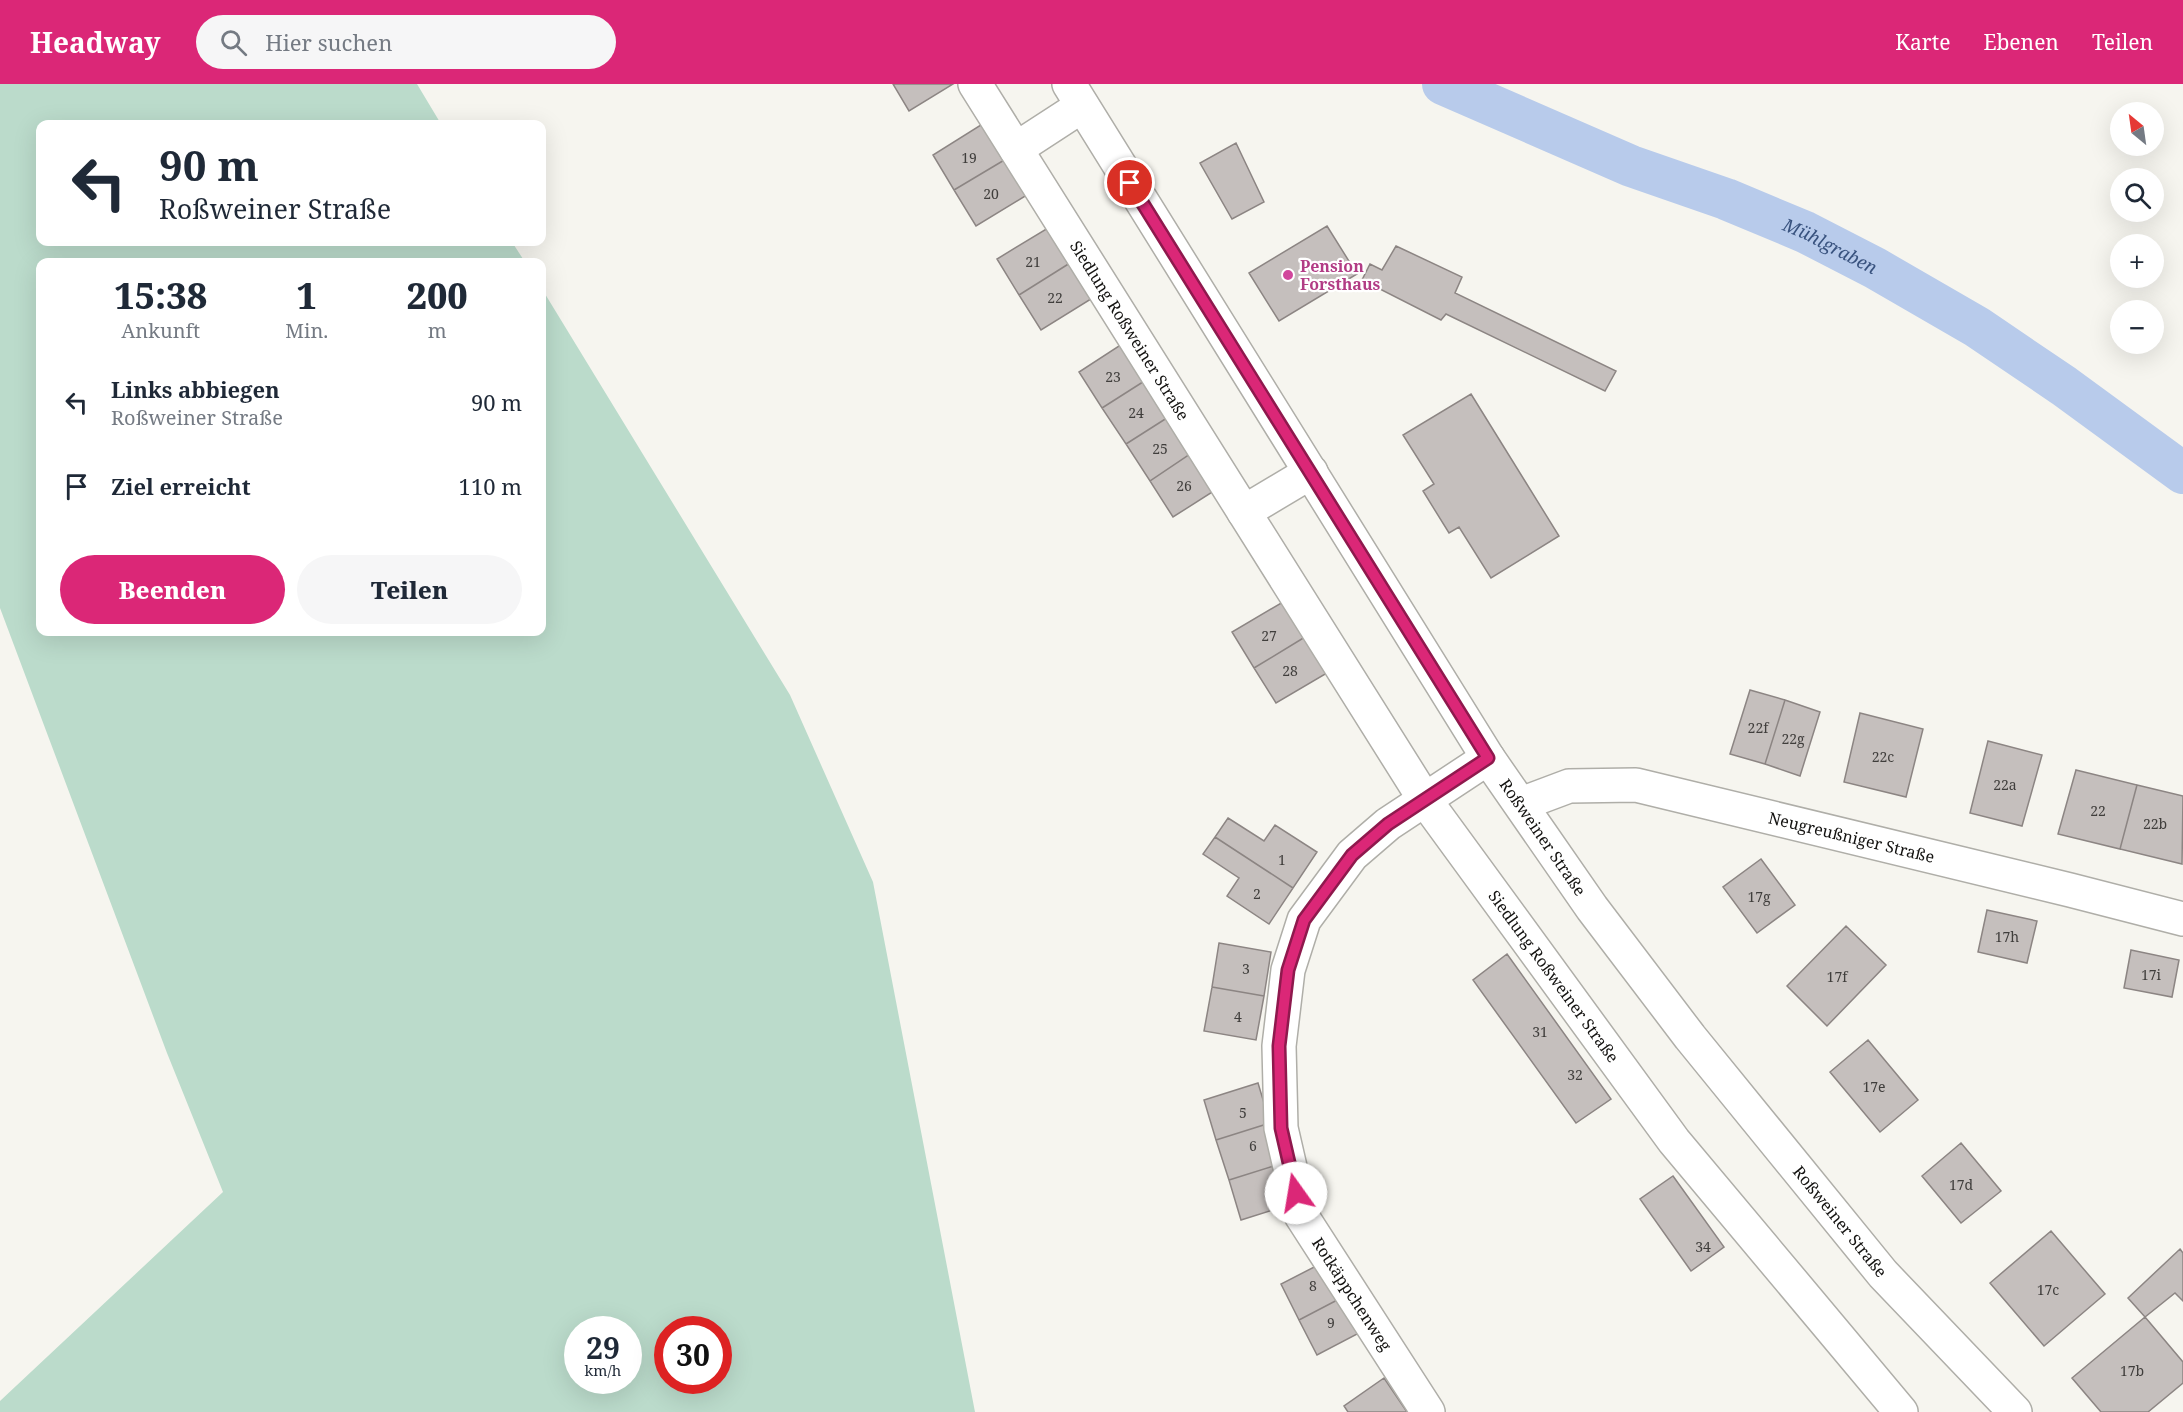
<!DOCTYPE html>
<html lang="de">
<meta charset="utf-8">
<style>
:root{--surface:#fff;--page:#f6f6f7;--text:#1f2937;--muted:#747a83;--accent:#db2777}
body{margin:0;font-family:"Noto Serif",serif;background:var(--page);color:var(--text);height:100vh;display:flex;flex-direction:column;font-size:22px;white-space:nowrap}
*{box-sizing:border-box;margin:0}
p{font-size:20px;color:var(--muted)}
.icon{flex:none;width:33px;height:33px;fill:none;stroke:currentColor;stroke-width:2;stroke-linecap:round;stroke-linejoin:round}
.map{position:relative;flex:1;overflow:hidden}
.sheet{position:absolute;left:36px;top:174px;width:510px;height:378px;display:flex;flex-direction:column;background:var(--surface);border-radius:12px;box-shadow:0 6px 24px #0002}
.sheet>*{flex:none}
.banner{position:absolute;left:36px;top:36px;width:510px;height:126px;border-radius:12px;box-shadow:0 6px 24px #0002;background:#fff;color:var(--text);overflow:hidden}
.needle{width:39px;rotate:331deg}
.buttons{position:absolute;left:2110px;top:18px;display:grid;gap:12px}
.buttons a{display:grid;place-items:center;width:54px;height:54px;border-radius:50%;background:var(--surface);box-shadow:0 6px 24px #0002;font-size:30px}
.speed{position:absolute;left:564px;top:1232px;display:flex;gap:12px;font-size:30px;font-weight:700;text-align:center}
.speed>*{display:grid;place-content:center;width:78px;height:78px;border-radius:50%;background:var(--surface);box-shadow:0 6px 24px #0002;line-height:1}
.speed small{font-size:15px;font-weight:400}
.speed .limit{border:9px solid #d22;background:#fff;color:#111}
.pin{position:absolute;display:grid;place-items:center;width:51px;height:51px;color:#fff;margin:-26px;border:3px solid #fff;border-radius:50%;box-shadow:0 2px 6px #0007}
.me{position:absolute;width:66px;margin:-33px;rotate:347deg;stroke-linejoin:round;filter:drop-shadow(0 0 4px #0008)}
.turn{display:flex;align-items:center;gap:21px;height:126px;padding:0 24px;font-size:27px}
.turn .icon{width:78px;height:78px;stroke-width:2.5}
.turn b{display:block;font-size:42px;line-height:51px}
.eta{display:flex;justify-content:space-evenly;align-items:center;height:102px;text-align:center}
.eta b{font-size:36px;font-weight:800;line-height:42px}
.button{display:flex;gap:12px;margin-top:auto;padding:12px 24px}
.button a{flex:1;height:69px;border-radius:36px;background:var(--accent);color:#fff;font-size:24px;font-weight:800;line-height:69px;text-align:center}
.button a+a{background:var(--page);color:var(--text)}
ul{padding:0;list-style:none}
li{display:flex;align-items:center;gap:18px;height:84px;padding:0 24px}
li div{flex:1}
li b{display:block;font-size:22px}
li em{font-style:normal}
header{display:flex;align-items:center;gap:36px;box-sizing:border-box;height:84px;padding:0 30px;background:var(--accent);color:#fff}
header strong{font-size:28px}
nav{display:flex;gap:33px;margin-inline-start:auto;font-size:21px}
.search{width:420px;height:54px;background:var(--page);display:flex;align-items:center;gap:15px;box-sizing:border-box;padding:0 21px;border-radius:33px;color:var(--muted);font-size:22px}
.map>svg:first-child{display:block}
.green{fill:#bbdbcb;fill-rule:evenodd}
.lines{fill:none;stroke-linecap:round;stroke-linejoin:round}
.canal{stroke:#b8cbeb;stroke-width:42}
.building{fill:#c5bfbd;stroke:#8c8583;stroke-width:1.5}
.street-casing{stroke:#afaea8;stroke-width:36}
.secondary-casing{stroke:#afaea8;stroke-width:36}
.street{stroke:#fff;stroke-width:33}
.secondary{stroke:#fff;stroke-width:33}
.route-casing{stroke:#8e194d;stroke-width:15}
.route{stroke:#db2777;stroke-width:10}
.hotel-dot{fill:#d1479c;stroke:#fff;stroke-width:2}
.labels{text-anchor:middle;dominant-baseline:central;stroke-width:4.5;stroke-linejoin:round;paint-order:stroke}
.number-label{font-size:14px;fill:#403e3c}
.hotel-label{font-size:16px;font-weight:bold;fill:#b23c85;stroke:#fff;text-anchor:start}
.street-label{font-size:16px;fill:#141311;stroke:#fff}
.water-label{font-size:18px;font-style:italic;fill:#39537f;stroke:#fff}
</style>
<header>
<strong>Headway</strong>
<div class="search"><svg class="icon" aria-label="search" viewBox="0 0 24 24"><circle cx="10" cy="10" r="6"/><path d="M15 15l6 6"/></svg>Hier suchen</div>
<nav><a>Karte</a><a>Ebenen</a><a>Teilen</a></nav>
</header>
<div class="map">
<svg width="2183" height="1328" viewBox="0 0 2183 1328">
<rect width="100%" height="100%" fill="#f6f5ef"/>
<!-- green -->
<path class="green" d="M0 0H417L441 40H40V158H512L525 178H40V548H542V205L790 611 873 798 975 1328H0V1317L223 1108 167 969 0 524ZM578 1245H628V1296H578ZM668 1245H718V1296H668Z"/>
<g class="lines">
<!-- canal -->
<path class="canal" id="s1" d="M1443 0 1631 82 1726 115 1805 148 1875 184 1977 243 2064 302 2183 389"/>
</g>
<!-- building -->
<path class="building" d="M893 0H953L909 27Z
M984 39 1006 75 954 106 933 71Z
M1236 59 1264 118 1232 135 1200 79Z
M1006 75 1027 111 976 142 954 106Z
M1327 142 1357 190 1279 237 1249 189Z
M1048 144 1070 179 1019 211 997 175Z
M1396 162 1462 193 1455 209 1616 287 1605 307 1446 230 1441 236 1362 196 1370 180 1382 186Z
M1070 179 1091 215 1041 246 1019 211Z
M1122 260 1146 296 1102 324 1079 288Z
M1146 296 1170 332 1126 360 1102 324Z
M1471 310 1559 452 1491 494 1459 443 1449 449 1423 407 1434 400 1403 351Z
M1170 332 1193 368 1150 397 1126 360Z
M1193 368 1217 405 1173 433 1150 397Z
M1283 518 1305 553 1254 584 1232 548Z
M1305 553 1327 589 1276 619 1254 584Z
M1750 606 1785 616 1765 680 1730 670Z
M1785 616 1820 628 1800 692 1765 680Z
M1860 629 1923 645 1906 713 1844 698Z
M1988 657 2042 671 2022 742 1970 729Z
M2076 686 2137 701 2120 765 2058 750Z
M2137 701 2183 712 2182 780 2120 765Z
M1228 734 1264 757 1275 741 1317 768 1293 804 1215 753Z
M1215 753 1293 804 1269 840 1227 812 1239 794 1203 770Z
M1761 775 1795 821 1757 849 1723 803Z
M1987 826 2037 837 2027 879 1978 868Z
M1846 842 1886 881 1827 942 1787 902Z
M1219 859 1271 868 1264 912 1212 903Z
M2131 866 2179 876 2172 913 2124 904Z
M1507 870 1611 1015 1576 1039 1473 896Z
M1212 903 1264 912 1256 956 1204 947Z
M1868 956 1918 1016 1880 1048 1830 988Z
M1258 999 1270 1039 1216 1056 1204 1016Z
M1270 1039 1283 1079 1229 1096 1216 1056Z
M1961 1059 2001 1107 1961 1139 1922 1092Z
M1283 1079 1295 1119 1241 1136 1229 1096Z
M1673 1092 1724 1163 1691 1187 1640 1115Z
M2051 1147 2105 1210 2044 1262 1990 1199Z
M2180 1165 2183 1169V1217L2175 1209 2145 1233 2128 1214Z
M1324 1178 1343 1213 1299 1236 1281 1200Z
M1343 1213 1361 1248 1317 1271 1299 1236Z
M2145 1233 2183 1278V1299L2148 1328H2101L2072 1294Z
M1384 1294 1407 1328H1348L1344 1322Z"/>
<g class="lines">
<defs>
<g id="street">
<path id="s2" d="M975 0 1425 716 1674 1057 1901 1328"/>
<path d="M1016 65 1082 22"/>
<path d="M1244 428 1311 388"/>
<path id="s3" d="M1521 720 1569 702 1636 701 2070 806 2183 835"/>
<path d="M1428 1328 1301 1131 1281 1044 1279 962 1288 886 1304 836 1352 771 1388 740 1488 674"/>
</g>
<g id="secondary">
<path id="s4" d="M1069 0 1488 674 1592 824 1690 953 1883 1190 2015 1328"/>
</g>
</defs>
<!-- street casing -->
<use href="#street" class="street-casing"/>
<!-- secondary casing -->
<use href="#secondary" class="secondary-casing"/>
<!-- street -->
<use href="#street" class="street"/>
<!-- secondary -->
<use href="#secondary" class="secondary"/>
</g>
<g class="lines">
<defs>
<path id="route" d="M1130 99 1488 674 1388 740 1352 771 1304 836 1288 886 1279 962 1281 1044 1296 1109"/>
</defs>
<!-- route casing -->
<use href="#route" class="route-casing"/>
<!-- route -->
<use href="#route" class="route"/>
</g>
<!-- markers -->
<circle class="hotel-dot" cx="1288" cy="191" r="6"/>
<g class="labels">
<!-- number labels -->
<g class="number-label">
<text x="969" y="73">19</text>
<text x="991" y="109">20</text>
<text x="1033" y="177">21</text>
<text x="1055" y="213">22</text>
<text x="1113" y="292">23</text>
<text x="1136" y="328">24</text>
<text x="1160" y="364">25</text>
<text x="1184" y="401">26</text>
<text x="1269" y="551">27</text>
<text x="1290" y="586">28</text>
<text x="1758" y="643">22f</text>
<text x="1793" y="654">22g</text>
<text x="1883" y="672">22c</text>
<text x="2005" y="700">22a</text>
<text x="2098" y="726">22</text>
<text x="2155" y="739">22b</text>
<text x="1282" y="775">1</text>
<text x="1257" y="809">2</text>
<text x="1759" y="812">17g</text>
<text x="2007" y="852">17h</text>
<text x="1246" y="884">3</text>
<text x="2151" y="890">17i</text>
<text x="1837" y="892">17f</text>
<text x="1238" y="932">4</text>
<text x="1540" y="947">31</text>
<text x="1575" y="990">32</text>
<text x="1874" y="1002">17e</text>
<text x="1243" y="1028">5</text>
<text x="1253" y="1061">6</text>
<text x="1961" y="1100">17d</text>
<text x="1703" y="1162">34</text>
<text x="1313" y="1201">8</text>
<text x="2048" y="1205">17c</text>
<text x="1331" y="1238">9</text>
<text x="2132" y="1286">17b</text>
</g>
<!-- hotel labels -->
<g class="hotel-label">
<text x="1300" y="182">Pension<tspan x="1300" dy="18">Forsthaus</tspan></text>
</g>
<!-- street labels -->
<g class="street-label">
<text stroke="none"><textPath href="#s2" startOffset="291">Siedlung Roßweiner Straße</textPath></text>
<text stroke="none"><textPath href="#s4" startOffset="890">Roßweiner Straße</textPath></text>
<text stroke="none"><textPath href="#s3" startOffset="340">Neugreußniger Straße</textPath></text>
<text stroke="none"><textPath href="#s2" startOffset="1064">Siedlung Roßweiner Straße</textPath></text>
<text stroke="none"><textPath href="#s4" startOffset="1376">Roßweiner Straße</textPath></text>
<text transform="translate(1352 1210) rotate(57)">Rotkäppchenweg</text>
</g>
<!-- water labels -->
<g class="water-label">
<text stroke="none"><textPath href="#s1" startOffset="420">Mühlgraben</textPath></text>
</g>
</g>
</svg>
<div class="buttons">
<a><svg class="needle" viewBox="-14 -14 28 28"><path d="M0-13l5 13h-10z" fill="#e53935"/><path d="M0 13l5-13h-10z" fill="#747a83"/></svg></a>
<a><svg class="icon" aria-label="search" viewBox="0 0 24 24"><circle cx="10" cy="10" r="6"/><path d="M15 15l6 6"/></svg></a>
<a>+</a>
<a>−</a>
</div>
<div class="speed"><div>29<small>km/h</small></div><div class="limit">30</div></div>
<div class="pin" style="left:1130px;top:99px;background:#d93025"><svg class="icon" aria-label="arrive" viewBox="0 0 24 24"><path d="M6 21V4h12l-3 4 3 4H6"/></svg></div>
<svg class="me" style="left:1296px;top:1109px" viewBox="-20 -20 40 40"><circle r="19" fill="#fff"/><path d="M0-13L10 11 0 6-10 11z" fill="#db2777"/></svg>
<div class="banner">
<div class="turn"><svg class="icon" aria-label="left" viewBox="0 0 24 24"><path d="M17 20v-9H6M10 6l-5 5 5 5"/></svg><div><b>90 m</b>Roßweiner Straße</div></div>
</div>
<section class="sheet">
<div class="eta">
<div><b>15:38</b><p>Ankunft</p></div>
<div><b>1</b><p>Min.</p></div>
<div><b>200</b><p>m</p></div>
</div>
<ul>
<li><svg class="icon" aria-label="left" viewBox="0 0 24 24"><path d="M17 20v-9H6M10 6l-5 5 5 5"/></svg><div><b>Links abbiegen</b><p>Roßweiner Straße</p></div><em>90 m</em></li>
<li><svg class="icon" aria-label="arrive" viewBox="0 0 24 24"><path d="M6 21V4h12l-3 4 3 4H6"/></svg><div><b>Ziel erreicht</b></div><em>110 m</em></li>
</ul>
<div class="button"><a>Beenden</a><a>Teilen</a></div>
</section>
</div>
